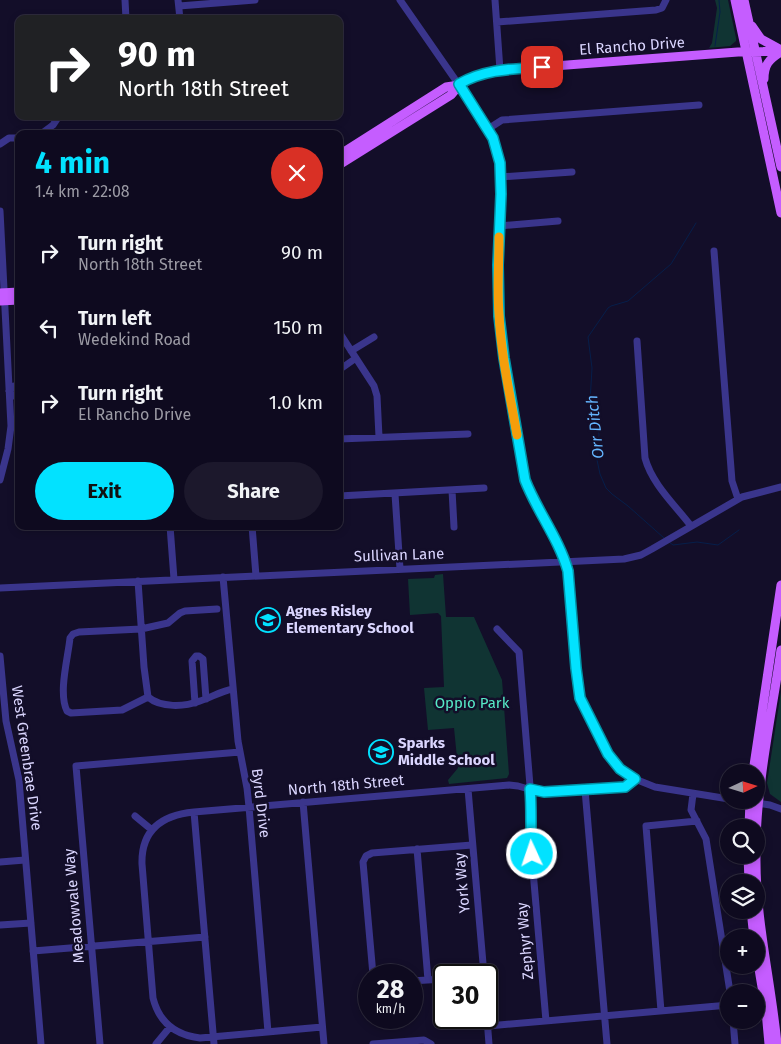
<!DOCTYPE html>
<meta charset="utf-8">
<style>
:root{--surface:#0e0a1f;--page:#1c182c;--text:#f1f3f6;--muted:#9b9aa4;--line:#2e2b3d;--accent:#02e2ff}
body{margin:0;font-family:"Fira Sans",sans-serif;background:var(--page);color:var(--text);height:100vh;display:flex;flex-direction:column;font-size:19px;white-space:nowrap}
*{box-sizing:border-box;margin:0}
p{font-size:16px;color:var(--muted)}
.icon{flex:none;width:28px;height:28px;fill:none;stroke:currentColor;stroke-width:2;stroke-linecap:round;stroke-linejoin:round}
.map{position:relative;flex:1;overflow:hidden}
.sheet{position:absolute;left:15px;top:130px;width:328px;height:400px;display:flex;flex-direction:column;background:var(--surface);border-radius:10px;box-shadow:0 2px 8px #0003,0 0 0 1px var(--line)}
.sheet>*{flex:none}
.guide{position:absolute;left:15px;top:15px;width:328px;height:105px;border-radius:10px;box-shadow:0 2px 8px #0003,0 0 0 1px var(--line);background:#202124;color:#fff;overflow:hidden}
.needle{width:32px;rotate:86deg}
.buttons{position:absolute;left:720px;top:764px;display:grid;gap:10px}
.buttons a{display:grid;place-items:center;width:45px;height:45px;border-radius:50%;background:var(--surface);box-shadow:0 2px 8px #0003,0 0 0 1px var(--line);font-size:25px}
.speed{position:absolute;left:358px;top:964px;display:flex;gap:10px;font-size:25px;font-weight:700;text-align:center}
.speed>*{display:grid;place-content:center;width:65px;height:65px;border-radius:50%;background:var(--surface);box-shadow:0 2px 8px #0003,0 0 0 1px var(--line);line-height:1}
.speed small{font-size:12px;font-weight:400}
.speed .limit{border:2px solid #111;border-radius:8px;background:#fff;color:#111}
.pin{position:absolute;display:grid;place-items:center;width:42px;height:42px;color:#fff;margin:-21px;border-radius:10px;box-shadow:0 2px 8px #0006}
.me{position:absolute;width:55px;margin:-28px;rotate:357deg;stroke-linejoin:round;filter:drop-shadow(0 0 4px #0008)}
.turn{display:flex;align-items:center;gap:18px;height:105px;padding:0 20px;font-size:22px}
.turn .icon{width:65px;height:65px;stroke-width:2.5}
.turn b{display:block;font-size:35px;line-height:42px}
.round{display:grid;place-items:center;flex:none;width:52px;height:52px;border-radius:26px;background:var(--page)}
.summary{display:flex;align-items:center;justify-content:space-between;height:85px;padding:0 20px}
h1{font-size:30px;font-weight:700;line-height:38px;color:var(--accent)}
.action{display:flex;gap:10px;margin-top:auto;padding:10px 20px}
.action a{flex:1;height:58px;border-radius:30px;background:var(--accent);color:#111;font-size:20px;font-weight:700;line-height:58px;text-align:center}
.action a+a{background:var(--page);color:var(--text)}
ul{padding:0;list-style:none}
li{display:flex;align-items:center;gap:15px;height:75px;padding:0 20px}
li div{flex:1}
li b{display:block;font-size:19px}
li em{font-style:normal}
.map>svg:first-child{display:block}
.green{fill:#103433}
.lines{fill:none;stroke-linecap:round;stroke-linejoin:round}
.stream{stroke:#061e4a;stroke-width:1}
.minor{stroke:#3a358c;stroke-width:7}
.major{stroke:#c55dff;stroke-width:9}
.route-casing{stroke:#0193a6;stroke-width:12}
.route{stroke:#02e2ff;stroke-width:9}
.slow{stroke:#f59e0b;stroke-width:9}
.labels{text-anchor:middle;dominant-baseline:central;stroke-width:5;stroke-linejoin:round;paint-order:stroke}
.street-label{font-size:15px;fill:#dbd6ff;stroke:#130e29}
.poi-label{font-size:15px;font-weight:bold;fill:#dbd6ff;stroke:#130e29;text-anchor:start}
.park-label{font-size:15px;fill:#57eac7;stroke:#130e29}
.water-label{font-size:16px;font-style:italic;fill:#64b5ff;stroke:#130e29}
</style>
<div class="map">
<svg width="781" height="1044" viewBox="0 0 781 1044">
<rect width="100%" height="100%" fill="#130e29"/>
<!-- green -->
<path class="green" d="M715 0H728L736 38V41L730 46 709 48 712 43 717 8Z
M443 574 446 617H474L502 680 509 774 507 778 449 784 448 780 458 768 454 728 428 730 424 688 444 687 441 616 438 613 410 615 408 579 434 578 435 575Z
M781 691V802L770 794 767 783Z"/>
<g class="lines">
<!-- stream -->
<path class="stream" d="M715 46 720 12 719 0
M664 538 628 506 612 494 606 488 600 474 597 460 599 434 590 402 592 368 588 337 608 308 611 306 628 301 671 264 696 223
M669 542 673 545 697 542 718 545 739 530"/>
<!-- minor -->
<path class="minor" d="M125 0 126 19
M178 0 180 19
M400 0 459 85 488 129 496 145 500 163 501 177 498 265 499 316 507 381 525 479C537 511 559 539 568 571L578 688 584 708 603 747 613 762 635 779 655 787 729 799
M495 0 500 70
M179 6 255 0
M497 22 656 10 662 8 666 0
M488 129 502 120 699 105
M41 134 53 125 59 116
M0 144 9 138H19
M501 177 572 172
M0 211 11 426 8 449 0 480
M499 226 558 221
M714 251 732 481 738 499
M339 332 374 386 377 396 379 437
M637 341 645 458C652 484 675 505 691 526
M351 351 374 337
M339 370 356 358
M19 386H14L9 391 14 396 19 395
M339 439 468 434
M452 490 454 527
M395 494 400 569
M339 496 484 488
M170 526 174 579
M252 526 256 576
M223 577 238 741 247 788 249 807 268 1032
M138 581 144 667 148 697C161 708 184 707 200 701 212 697 221 691 233 689
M0 588 624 559 641 555 652 549 742 497 781 487
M497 629 519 652 532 810 530 836 546 1021
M0 656 6 721 19 780 41 1044
M148 697 122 710 71 713 67 711C58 693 68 658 70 638L73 634 79 632 141 629 168 623 180 613 185 611 217 609
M195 703 192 661 196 656H199L203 659 206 699
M468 789 484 975
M585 790 607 1044
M693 794 691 810 706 839 730 992
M736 800 770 805 781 809
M303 802 324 1044
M194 812 214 1044
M135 816 152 830
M417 849 428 980
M0 862 25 860
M0 925 31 923
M33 951 205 937
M373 975 363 862 366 856 372 853 472 845
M411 981 444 979
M486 1006 489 1044
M661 1011 646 826 697 821
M733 1020 735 1044
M488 1026 729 1005
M322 1027 200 1038C175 1035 159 1022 153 998L142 864C141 829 163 815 194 812L509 785 518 786 539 792H551L625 787 635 779
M100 1044 76 766 240 752
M156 1044 170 1027
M373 1044 424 1040 431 1044"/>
<!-- major -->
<path class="major" d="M735 0 781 213
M744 0 781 167
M752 26 761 39 781 50
M764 79C764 65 769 59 781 52
M339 155 446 87 459 85
M339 165 451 95C463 79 480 72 500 70L738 52 781 51
M0 293 19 292
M0 301 19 300
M753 772 781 585
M749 828 750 800
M756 840C758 776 772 713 781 650
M748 855 749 882
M756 855C755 918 771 981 777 1044
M751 910 754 938
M756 951 766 1011 769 1044"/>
</g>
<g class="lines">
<defs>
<path id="route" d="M532 854C530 832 532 811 530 789L544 792 625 787 635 779 620 769 608 754 580 698 576 668 568 571C559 539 537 511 525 480L504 358 499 316 498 265 501 194 500 163 493 138 459 84C485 69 513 69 542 67"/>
</defs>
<!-- route casing -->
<use href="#route" class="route-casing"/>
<!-- route -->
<use href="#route" class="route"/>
<!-- slow -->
<path class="slow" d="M499 237C499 263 497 288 499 314 501 355 510 395 517 435"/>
</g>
<!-- icons -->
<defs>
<symbol id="school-ring" viewBox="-11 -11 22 22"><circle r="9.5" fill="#130e29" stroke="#02e2ff" stroke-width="1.5"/><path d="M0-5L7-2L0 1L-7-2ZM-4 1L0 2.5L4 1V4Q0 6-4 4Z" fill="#02e2ff"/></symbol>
</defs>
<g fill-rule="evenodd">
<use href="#school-ring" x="254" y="606" width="28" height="28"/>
<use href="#school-ring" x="367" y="738" width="28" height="28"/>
</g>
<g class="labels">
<!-- street labels -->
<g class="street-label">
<text transform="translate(632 46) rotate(-4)">El Rancho Drive</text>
<text transform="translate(399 555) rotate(-2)">Sullivan Lane</text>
<text transform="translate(27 758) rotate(82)">West Greenbrae Drive</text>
<text transform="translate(346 785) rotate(-5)">North 18th Street</text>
<text transform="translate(261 803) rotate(83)">Byrd Drive</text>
<text transform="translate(462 883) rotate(-95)">York Way</text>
<text transform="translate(74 906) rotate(-95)">Meadowvale Way</text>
<text transform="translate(525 941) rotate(-95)">Zephyr Way</text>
</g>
<!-- poi labels -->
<g class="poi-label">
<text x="286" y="611">Agnes Risley<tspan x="286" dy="17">Elementary School</tspan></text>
<text x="398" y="743">Sparks<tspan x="398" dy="17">Middle School</tspan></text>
</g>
<!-- park labels -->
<g class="park-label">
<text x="472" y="703">Oppio Park</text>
</g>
<!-- water labels -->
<g class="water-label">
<text transform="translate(595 427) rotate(-96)">Orr Ditch</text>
</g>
</g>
</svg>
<div class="buttons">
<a><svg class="needle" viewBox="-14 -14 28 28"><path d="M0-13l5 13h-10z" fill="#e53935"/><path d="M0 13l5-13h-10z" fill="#9b9aa4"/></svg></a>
<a><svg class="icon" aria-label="search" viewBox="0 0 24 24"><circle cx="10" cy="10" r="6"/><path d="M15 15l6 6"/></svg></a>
<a><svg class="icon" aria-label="layers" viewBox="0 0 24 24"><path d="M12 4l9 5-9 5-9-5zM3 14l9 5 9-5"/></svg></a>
<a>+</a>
<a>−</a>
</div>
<div class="speed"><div>28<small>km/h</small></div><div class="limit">30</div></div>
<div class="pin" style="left:542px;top:67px;background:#d93025"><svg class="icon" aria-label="arrive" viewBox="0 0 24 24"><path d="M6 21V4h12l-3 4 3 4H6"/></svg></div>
<svg class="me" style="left:532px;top:854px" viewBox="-20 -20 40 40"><circle r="17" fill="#02e2ff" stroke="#fff" stroke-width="3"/><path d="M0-11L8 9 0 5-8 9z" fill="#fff"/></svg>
<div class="guide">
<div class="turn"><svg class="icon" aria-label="right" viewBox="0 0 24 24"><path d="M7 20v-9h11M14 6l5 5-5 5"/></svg><div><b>90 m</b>North 18th Street</div></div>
</div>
<section class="sheet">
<div class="summary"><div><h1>4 min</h1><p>1.4 km · 22:08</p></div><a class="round" style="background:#d93025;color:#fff"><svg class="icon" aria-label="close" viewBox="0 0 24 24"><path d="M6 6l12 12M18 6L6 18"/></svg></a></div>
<ul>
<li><svg class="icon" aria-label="right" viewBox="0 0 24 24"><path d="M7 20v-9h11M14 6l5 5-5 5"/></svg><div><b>Turn right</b><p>North 18th Street</p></div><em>90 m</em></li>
<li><svg class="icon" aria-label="left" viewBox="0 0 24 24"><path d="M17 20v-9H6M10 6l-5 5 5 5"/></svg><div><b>Turn left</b><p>Wedekind Road</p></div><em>150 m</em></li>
<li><svg class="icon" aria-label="right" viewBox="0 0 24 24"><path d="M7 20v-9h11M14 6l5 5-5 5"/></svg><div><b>Turn right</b><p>El Rancho Drive</p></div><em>1.0 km</em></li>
</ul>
<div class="action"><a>Exit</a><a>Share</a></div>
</section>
</div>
